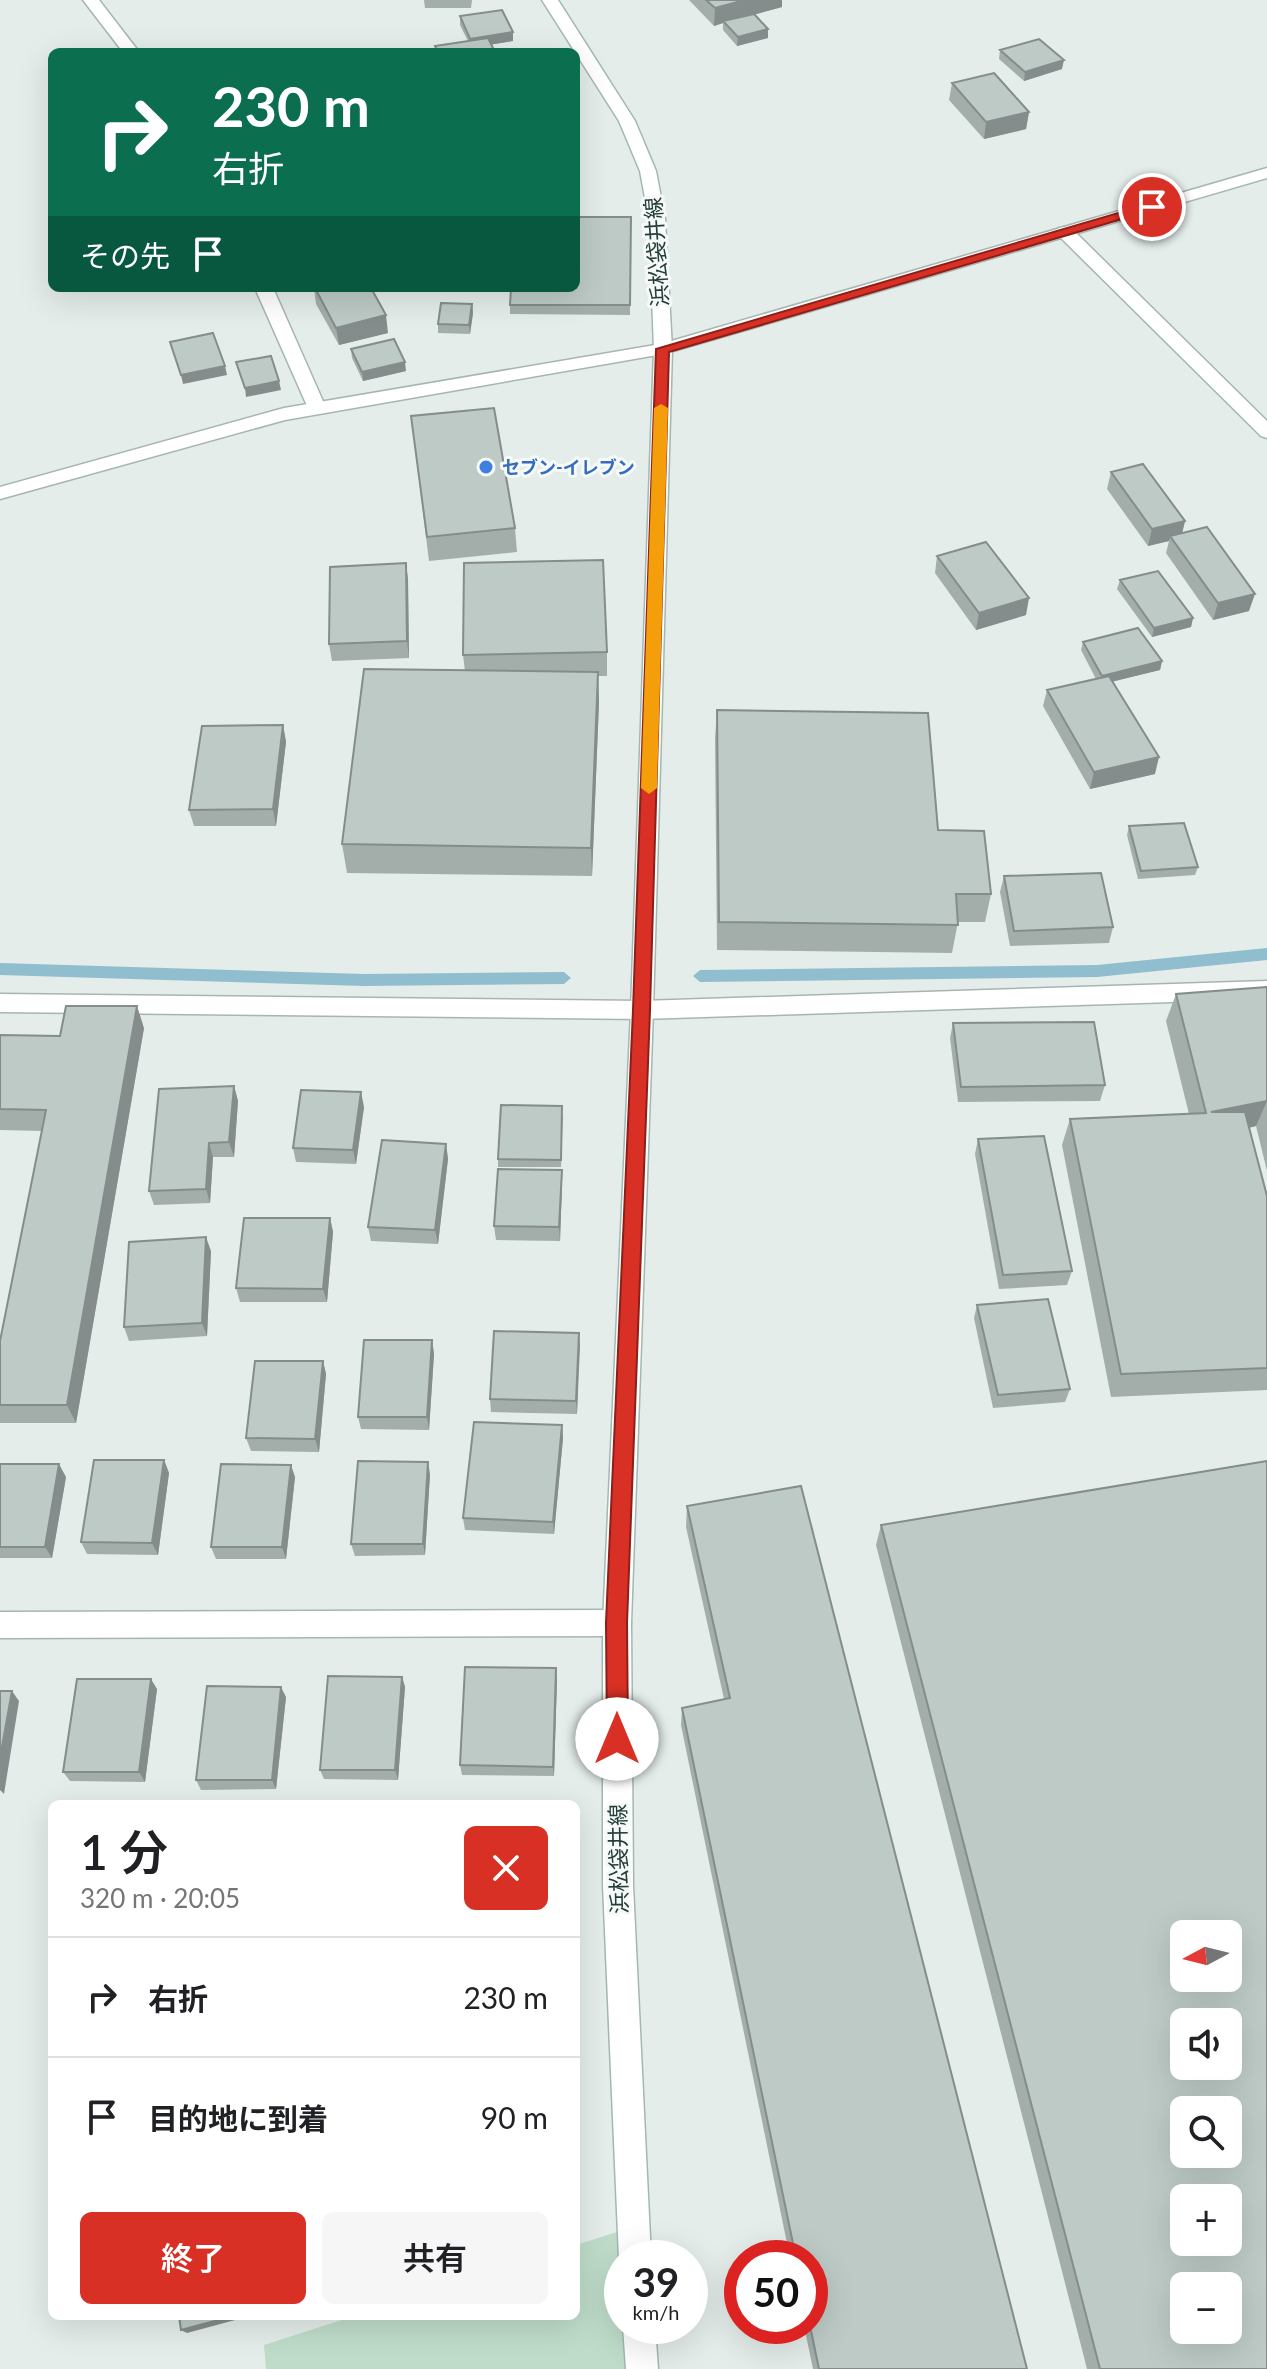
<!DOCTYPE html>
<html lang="ja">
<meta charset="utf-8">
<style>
:root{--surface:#fff;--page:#f6f6f6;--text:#202124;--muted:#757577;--line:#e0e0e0;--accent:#d93025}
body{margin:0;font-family:Lato,"Noto Sans JP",sans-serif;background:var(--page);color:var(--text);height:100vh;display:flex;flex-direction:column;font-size:30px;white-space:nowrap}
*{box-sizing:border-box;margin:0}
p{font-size:26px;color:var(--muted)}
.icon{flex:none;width:44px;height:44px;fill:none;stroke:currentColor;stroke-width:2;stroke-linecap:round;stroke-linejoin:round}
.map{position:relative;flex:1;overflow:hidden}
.details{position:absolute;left:48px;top:1800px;width:532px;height:520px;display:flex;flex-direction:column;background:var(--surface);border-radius:12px;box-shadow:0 8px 32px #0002}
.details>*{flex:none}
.hud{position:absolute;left:48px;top:48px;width:532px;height:244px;border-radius:12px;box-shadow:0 8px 32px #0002;background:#0b6e4f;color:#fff;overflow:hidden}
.needle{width:52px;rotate:263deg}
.controls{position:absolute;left:1170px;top:1920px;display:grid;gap:16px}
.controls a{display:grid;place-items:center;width:72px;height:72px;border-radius:12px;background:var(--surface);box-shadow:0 8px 32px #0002;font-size:40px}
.speed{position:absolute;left:604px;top:2240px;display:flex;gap:16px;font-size:40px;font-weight:700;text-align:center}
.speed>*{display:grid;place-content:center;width:104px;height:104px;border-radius:50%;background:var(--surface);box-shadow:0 8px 32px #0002;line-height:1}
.speed small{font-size:20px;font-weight:400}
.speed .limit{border:12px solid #d22;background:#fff;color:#111}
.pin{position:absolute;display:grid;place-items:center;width:68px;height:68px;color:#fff;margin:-34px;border:4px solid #fff;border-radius:50%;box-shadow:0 2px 8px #0007}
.me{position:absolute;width:88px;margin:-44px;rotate:0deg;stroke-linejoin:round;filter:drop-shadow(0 0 6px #0008)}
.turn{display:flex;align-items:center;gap:28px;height:168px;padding:0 32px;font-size:36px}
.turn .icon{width:104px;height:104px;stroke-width:2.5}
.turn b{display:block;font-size:56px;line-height:68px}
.then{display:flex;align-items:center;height:76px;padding:0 32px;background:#0003;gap:16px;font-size:30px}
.round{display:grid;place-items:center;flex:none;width:84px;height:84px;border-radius:12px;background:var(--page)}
.overview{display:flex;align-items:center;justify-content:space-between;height:136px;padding:0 32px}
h1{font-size:48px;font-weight:600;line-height:60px}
.primary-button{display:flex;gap:16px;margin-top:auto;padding:16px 32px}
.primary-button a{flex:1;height:92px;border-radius:12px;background:var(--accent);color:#fff;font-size:32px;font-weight:600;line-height:92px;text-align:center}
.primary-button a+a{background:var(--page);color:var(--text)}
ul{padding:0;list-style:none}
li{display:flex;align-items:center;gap:24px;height:120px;padding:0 32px;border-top:2px solid var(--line)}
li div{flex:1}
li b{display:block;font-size:30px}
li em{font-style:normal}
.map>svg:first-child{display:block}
.green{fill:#bfdcca}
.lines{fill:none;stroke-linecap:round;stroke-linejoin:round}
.stream{fill:#90bece;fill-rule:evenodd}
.minor-casing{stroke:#a7b5b1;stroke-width:3}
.tertiary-casing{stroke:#a7b5b1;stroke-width:3}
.secondary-casing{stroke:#a3b8b3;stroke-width:3}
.minor{fill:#fff;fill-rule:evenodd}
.tertiary{fill:#fff;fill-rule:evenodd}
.secondary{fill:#fff;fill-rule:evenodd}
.wall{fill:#a3aeaa}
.shaded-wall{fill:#848d8b}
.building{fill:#bdcac6;stroke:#848d8b;stroke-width:2;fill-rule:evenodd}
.route{fill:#d93025;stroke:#8d1f18;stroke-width:2}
.slow{fill:#f59e0b}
.shop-dot{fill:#3f7fe0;stroke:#f5f9f8;stroke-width:3}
.labels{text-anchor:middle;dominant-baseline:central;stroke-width:6;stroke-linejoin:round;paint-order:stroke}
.far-shop-label{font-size:18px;font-weight:bold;fill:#366cbe;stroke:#f5f9f8;text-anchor:start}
.street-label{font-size:22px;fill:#253d39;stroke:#f5f9f8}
</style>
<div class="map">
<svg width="1267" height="2369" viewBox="0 0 1267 2369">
<rect width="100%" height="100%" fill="#e4edea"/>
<!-- green -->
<path class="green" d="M633 2227 622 2258V2326H642L647 2369H266L264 2345 354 2316H576V2245Z"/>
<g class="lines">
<!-- stream -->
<path class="stream" d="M1267 948V960L1097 977 700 982 693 976 700 970 1097 965Z
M0 963 364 974 564 972 571 978 564 984 364 986 0 975Z"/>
<defs>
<path id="minor" d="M83 0H99L139 52H123Z
M1065 227 1071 228 1267 421V438L1261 436 1059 236 1057 232 1059 228Z
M255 288H273L326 408 323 412H311L308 408Z
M1267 981V999L642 1019 0 1012V994L642 1001Z
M617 1610 627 1614 631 1623 627 1632 617 1636 0 1638V1612Z"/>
<path id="tertiary" d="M1267 168V178L663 354 285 420 0 499V487L284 408 661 344Z"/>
<path id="secondary" d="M542 0H558L635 121 656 171 665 219 672 349 653 1010 631 1623 633 1885 651 2258H622V2265L619 2258 603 1885V1623L631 1010 654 349 649 219 640 171 619 121Z
M623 2326H655L658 2369H626Z"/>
</defs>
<!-- minor casing -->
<use href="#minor" class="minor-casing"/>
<!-- tertiary casing -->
<use href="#tertiary" class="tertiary-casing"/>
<!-- secondary casing -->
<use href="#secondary" class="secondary-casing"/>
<!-- minor -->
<use href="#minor" class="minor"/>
<!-- tertiary -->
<use href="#tertiary" class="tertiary"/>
<!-- secondary -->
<use href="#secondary" class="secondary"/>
</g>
<!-- wall -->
<path class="wall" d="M424 0H472L471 8H425Z
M689 0H782V7L755 14 768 29V38L737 46 723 30V23L714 26Z
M460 16 513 41 492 44 495 52H436L435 46 468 41 460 25Z
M1000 50 1062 69 1024 81 999 59Z
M952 83 1029 112 1026 129 984 139 949 100Z
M631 217 630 315 510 314V305Z
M314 288 388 333 339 345 316 304Z
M472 304 473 313 470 334 438 333V324Z
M351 349 406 371 363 381 352 358Z
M411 416 515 528 517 552 429 561Z
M1111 472 1185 521 1182 533 1249 611 1213 620 1166 553 1169 541 1148 546 1107 489Z
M937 556 1026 615 976 630 935 573Z
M406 563 408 580 409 658 332 661 329 644Z
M1120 580 1193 618 1191 627 1152 637 1117 589Z
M1083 642 1162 661 1160 670 1113 681 1155 774 1090 789 1043 706 1047 690 1096 679 1081 650Z
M607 652V676H598L599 702 592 876 347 873 342 844 465 671 463 655Z
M717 710 938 830 991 894 985 922H958L952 953 717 950 715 739Z
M283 725 286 742 276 826H194L189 810Z
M1129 826 1198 867 1195 875 1138 879 1127 835Z
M1004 876 1113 927 1109 943 1010 946 1000 892Z
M1267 987V1171L1256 1126 1249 1128 1267 1196V1390L1111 1397 1062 1145 1070 1119 1189 1114 1166 1021 1176 994Z
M953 1023 1105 1085 1100 1101 958 1102 950 1038Z
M144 1028 76 1423H0V1341L42 1131 0 1130V1035L60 1036Z
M234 1086 238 1101 234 1157H213L210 1203 154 1205 149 1191Z
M364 1107 356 1164 296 1162 293 1148Z
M563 1114 561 1167H498V1159Z
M978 1139 1072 1271 1067 1285 999 1289 975 1154Z
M446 1144 448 1159 438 1244 371 1241 368 1227Z
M562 1184 560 1241 496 1240 494 1226Z
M330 1218 333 1232 327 1302H240L236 1288Z
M211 1251 207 1336 129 1341 124 1327Z
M977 1305 1070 1389 1065 1402 993 1408 974 1318Z
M579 1333 577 1414 491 1412 490 1399Z
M432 1340 434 1354 429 1430 361 1429 358 1417Z
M323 1361 326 1374 319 1452 251 1451 246 1438Z
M562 1425 563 1438 554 1534 465 1530 463 1518Z
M164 1460 169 1473 158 1555 87 1554 81 1542Z
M0 1464 66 1477 52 1558H0Z
M430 1474 425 1555 355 1556 351 1544Z
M295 1477 286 1559H216L211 1547Z
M687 1506 1027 2369H813L804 2326H810V2258H790L681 1725 682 1708 724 1699 686 1527Z
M881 1525 1267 2369H1087L876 1545Z
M402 1677 405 1687 398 1780 324 1779 320 1770Z
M557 1679 554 1776 462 1775 460 1765Z
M157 1689 145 1782 70 1781 63 1772Z
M286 1697 276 1789 201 1790 196 1780Z"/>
<!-- shaded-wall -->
<path class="shaded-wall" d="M745 0H782V7L725 23 723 21V23L714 26 715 8Z
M768 29V38L737 46 738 37Z
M513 32V41L471 48 470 39Z
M1064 60 1062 69 1024 81 1025 72Z
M1029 112 1026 129 984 139 986 122Z
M472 304 473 313 470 334 469 325Z
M386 315 388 333 339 345 336 328Z
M405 362 406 371 363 381 362 372Z
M225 366 227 375 183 384 181 375Z
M279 381 281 390 246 397 245 388Z
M1185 521 1181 538 1170 536 1169 541 1148 546 1152 529Z
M406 563 408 580 409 658 407 641Z
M1255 594 1249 611 1213 620 1218 603Z
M1029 598 1026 615 976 630 979 613Z
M1193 618 1191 627 1152 637 1154 628Z
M1162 661 1160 670 1099 685 1102 676Z
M598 672 599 702 592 876 591 848Z
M283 725 286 742 276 826 273 809Z
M1159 757 1155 774 1090 789 1094 772Z
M137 1006 144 1028 76 1423 67 1405Z
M234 1086 238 1101 234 1157 229 1142Z
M361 1092 364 1107 356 1164 353 1150Z
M1267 1101 1256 1126 1201 1138 1211 1112Z
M209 1143 213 1157 210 1203 206 1189Z
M446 1144 448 1159 438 1244 435 1230Z
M562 1170V1184L560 1241 559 1227Z
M330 1218 333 1232 327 1302 323 1289Z
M206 1237 211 1251 207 1336 202 1323Z
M579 1333 580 1346 577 1414 576 1401Z
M432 1340 434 1354 429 1430 427 1417Z
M323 1361 326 1374 319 1452 315 1439Z
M562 1425 563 1438 554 1534 553 1522Z
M164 1460 169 1473 158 1555 152 1543Z
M428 1462 430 1474 425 1555 423 1544Z
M59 1464 66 1477 52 1558 45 1547Z
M291 1465 295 1477 286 1559 282 1547Z
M556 1668 557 1679 554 1776 553 1767Z
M402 1677 405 1687 398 1780 395 1770Z
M151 1679 157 1689 145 1782 139 1772Z
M281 1687 286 1697 276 1789 272 1780Z
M12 1691 19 1701 4 1794 0 1790V1758Z
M233 2316H250L187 2333 181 2330Z"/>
<!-- building -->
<path class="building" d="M706 0H745L715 8Z
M502 10 513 32 470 39 460 16Z
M754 14 768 29 738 37 723 21Z
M488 38 495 52H438L435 46Z
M1039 39 1064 60 1025 72 1000 50Z
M994 73 1029 112 986 122 952 83Z
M576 217H631L630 305H510L511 288H576Z
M315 288H371L386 315 336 328Z
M441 303 472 304 469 325 438 324Z
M213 333 225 366 181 375 170 342Z
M394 339 405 362 362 372 351 349Z
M271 356 279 381 245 388 236 362Z
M494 408 515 528 427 537 411 416Z
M1143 464 1185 521 1152 529 1111 472Z
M1207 527 1255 594 1218 603 1170 536Z
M986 542 1029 598 979 613 937 556Z
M603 560 607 652 463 655 464 563Z
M406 563 407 641 329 644 330 567Z
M1158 571 1193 618 1154 628 1120 580Z
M1138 628 1162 661 1102 676 1083 642Z
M364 669 598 672 591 848 342 844Z
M1109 676 1159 757 1094 772 1047 690Z
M717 710 928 713 938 830 984 831 991 894H956L958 925 719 922Z
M283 725 273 809 189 810 202 726Z
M1184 823 1198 867 1141 871 1129 826Z
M1101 873 1113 927 1014 931 1004 876Z
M1267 987V1101L1211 1112H1245L1267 1196V1368L1121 1374 1070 1119 1206 1113 1176 994Z
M66 1006H137L67 1405H0V1341L46 1110 0 1109V1035L60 1036Z
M1094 1022 1105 1085 961 1087 953 1023Z
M234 1086 229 1142 209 1143 206 1189 149 1191 159 1089Z
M301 1090 361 1092 353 1150 293 1148Z
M501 1105 562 1106 561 1160 498 1159Z
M1044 1136 1072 1271 1003 1275 978 1139Z
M382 1140 446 1144 435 1230 368 1227Z
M498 1169 562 1170 559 1227 494 1226Z
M244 1218H330L323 1289 236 1288Z
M206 1237 202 1323 124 1327 129 1242Z
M1048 1299 1070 1389 998 1395 977 1305Z
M494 1331 579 1333 576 1401 490 1399Z
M364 1340H432L427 1417H358Z
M255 1361H323L315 1439 246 1438Z
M474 1422 562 1425 553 1522 463 1518Z
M94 1460H164L152 1543 81 1542Z
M358 1461 428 1462 423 1544H351Z
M1267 1461V2369H1100L881 1525ZM1184 1934H1228V1978H1184ZM1184 2022H1228V2066H1184ZM1184 2110H1228V2154H1184ZM1184 2198H1228V2242H1184ZM1184 2286H1228V2330H1184Z
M0 1464H59L45 1547H0Z
M221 1464 291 1465 282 1547H211Z
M801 1486 1027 2369H819L810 2326V2258H796L682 1708 730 1698 687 1506Z
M465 1667 556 1668 553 1767 460 1765Z
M328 1676 402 1677 395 1770H320Z
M77 1679H151L139 1772H63Z
M207 1686 281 1687 272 1780H196Z
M0 1691H12L0 1758Z
M179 2316H233L181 2330Z"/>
<!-- route -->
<path class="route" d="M1152 203 1158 207 1156 209 669 352 650 1010 627 1623 628 1739 625 1747 617 1750 610 1747 607 1739 606 1623 633 1010 656 349Z"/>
<!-- slow -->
<path class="slow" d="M661 404 668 408 657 788 649 794 641 788 654 408Z"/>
<!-- markers -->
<circle class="shop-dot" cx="486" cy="467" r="8"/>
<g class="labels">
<!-- far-shop labels -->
<g class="far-shop-label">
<text x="502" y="467">セブン-イレブン</text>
</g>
<!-- street labels -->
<g class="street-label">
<text transform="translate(656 252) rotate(-94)">浜松袋井線</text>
<text transform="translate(618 1859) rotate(-91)">浜松袋井線</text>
</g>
</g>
</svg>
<div class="controls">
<a><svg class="needle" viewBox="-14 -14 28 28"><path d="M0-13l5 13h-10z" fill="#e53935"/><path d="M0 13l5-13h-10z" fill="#757577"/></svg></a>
<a><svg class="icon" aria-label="sound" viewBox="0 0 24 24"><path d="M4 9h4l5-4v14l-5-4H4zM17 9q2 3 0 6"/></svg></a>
<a><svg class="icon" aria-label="search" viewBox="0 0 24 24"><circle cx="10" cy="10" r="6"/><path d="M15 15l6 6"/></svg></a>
<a>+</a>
<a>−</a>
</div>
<div class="speed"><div>39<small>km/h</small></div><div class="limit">50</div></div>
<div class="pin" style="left:1152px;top:207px;background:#d93025"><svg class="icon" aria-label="arrive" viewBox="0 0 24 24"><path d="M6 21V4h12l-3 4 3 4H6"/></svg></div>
<svg class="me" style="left:617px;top:1739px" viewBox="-20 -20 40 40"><circle r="19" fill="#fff"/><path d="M0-13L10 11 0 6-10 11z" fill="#d93025"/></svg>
<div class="hud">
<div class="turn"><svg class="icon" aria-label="right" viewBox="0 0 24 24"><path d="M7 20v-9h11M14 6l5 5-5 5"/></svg><div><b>230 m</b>右折</div></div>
<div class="then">その先<svg class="icon" aria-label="arrive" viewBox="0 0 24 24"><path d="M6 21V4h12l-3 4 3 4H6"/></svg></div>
</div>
<section class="details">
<div class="overview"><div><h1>1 分</h1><p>320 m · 20:05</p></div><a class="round" style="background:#d93025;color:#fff"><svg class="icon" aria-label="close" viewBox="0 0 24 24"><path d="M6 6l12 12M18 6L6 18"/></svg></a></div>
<ul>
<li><svg class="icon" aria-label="right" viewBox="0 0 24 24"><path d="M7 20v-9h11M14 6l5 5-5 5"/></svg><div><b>右折</b></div><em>230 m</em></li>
<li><svg class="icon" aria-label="arrive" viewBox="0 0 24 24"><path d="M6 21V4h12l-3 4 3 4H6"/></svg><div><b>目的地に到着</b></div><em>90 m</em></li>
</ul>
<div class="primary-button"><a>終了</a><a>共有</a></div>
</section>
</div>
